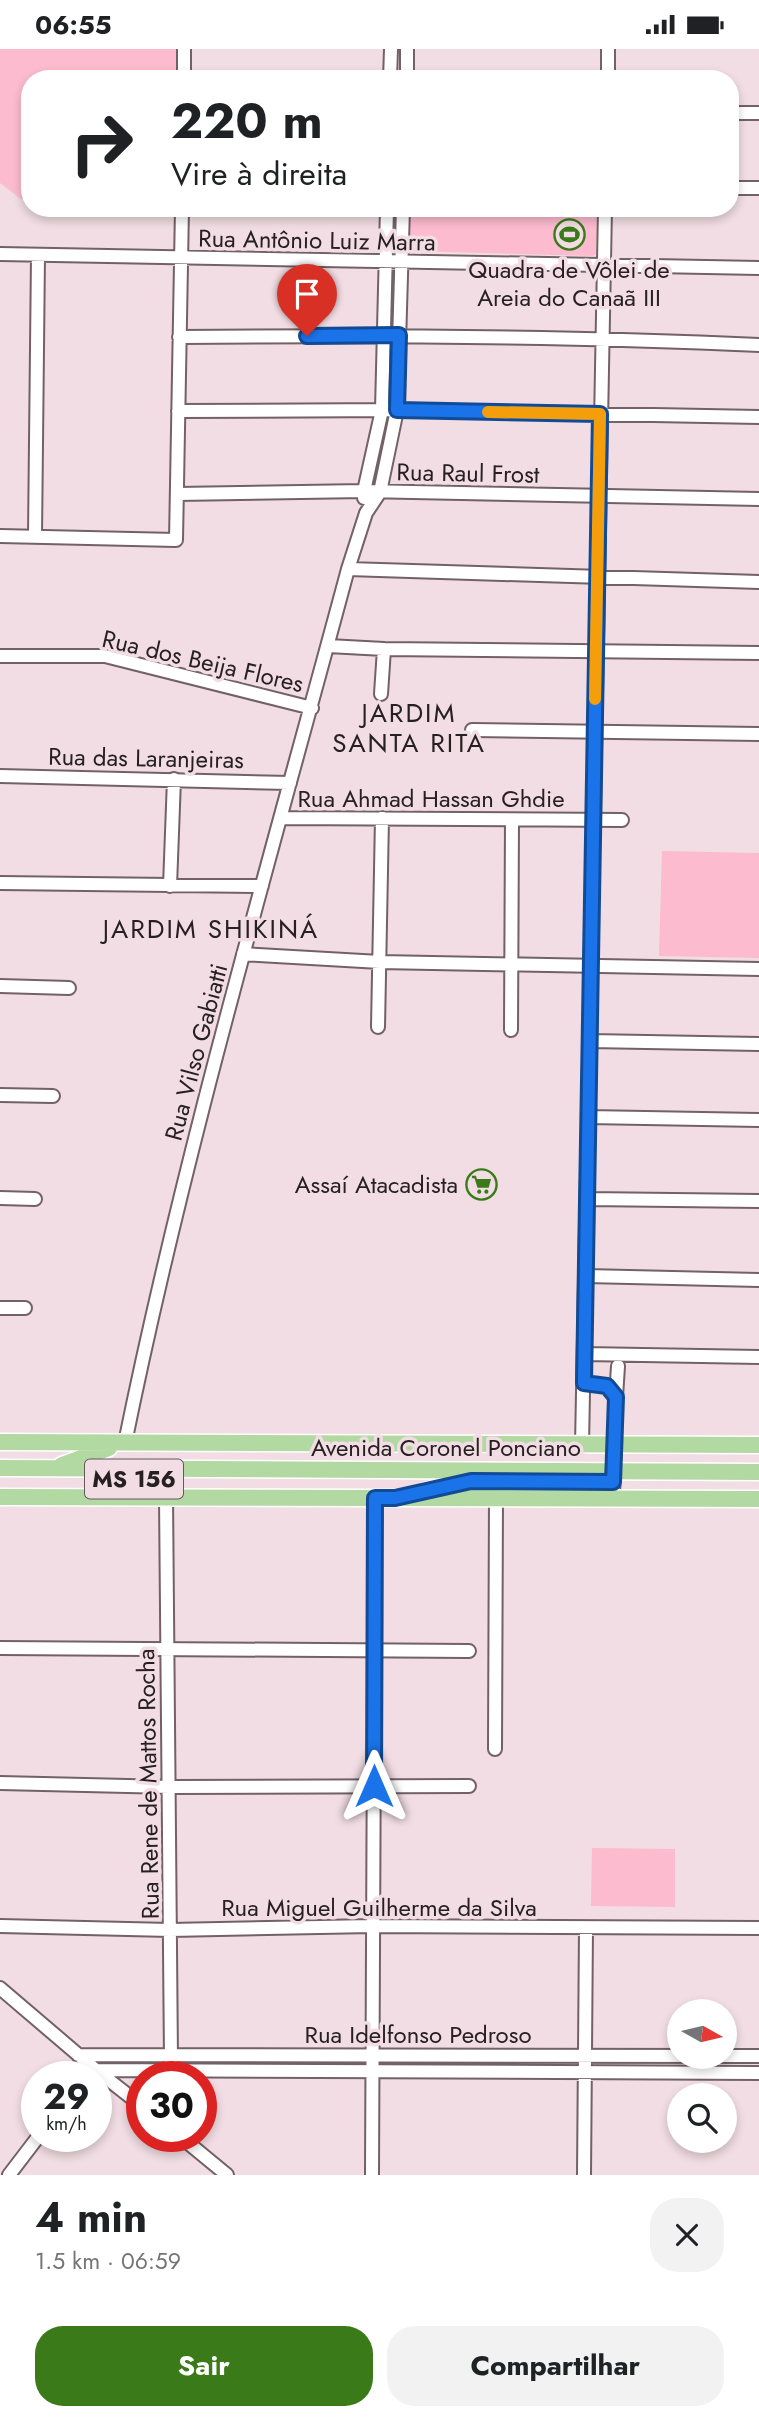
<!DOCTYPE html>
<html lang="pt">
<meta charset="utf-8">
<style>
:root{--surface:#fff;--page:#f2f2f2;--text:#202124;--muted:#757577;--accent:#3a7a18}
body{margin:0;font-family:Jost,sans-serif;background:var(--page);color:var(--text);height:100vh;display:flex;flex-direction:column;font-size:26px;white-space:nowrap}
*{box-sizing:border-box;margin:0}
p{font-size:23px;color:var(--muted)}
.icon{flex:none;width:38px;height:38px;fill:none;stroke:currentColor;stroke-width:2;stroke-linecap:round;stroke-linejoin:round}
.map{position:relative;height:2126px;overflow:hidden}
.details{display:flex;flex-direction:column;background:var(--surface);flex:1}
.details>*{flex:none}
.banner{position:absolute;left:21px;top:21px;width:718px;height:147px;border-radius:28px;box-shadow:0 4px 10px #0003;background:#fff;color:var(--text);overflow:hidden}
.needle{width:46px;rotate:98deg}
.tools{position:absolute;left:667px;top:1950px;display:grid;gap:14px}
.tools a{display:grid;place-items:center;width:70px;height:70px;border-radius:50%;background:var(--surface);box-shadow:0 4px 10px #0003;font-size:35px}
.speed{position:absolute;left:21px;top:2012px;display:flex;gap:14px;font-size:35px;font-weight:700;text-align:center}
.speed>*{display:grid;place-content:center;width:91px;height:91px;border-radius:50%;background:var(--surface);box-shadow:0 4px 10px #0003;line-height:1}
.speed small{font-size:18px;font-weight:400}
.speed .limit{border:10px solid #d22;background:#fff;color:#111}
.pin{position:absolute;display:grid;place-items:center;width:60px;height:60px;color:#fff;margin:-72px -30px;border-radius:50% 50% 50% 0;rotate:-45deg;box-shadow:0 0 7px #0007}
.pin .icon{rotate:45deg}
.me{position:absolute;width:77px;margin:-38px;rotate:0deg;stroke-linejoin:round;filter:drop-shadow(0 0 5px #0008)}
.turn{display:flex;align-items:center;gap:24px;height:147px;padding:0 35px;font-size:32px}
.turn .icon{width:91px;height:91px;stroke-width:2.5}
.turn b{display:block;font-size:49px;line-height:60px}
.round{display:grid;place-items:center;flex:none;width:74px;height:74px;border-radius:28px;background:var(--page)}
.head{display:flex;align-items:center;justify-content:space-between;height:119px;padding:0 35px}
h1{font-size:42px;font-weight:700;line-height:52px}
.button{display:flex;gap:14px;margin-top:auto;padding:14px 35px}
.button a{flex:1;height:80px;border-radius:28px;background:var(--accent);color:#fff;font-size:28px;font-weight:700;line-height:80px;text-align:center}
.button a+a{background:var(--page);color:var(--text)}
.status{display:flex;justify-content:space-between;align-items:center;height:49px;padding:0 35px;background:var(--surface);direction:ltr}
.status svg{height:19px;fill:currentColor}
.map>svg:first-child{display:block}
.green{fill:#fcbbcf}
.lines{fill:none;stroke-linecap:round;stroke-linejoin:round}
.minor-casing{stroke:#726166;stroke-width:16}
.major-casing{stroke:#fff;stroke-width:19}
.minor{stroke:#fff;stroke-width:12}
.major{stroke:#b3d9a3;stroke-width:16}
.route-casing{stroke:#114b97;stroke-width:18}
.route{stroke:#1a73e8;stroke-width:12}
.slow{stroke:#f59e0b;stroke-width:12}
.labels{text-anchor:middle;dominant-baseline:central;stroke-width:7;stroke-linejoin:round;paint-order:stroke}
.shield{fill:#f1dde3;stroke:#64595c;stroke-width:2}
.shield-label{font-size:23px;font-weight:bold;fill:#272022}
.street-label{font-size:24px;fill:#272022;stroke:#f1dde3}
.poi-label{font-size:24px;fill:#272022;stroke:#f1dde3}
.neighbourhood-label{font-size:26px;letter-spacing:2px;fill:#272022;stroke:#f1dde3}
</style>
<div class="status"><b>06:55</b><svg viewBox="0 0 49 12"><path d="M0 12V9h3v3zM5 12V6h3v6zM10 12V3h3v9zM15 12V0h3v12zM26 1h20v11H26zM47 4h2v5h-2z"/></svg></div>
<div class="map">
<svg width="759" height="2126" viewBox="0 0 759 2126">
<rect width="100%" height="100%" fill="#f1dde3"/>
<!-- green -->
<path class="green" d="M0 0H186L185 30H30V150H21L0 134Z
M410 159H597L596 205 593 207 412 202 409 200Z
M662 802 759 804V909L659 907Z
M592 1799 675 1800V1858L591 1857Z"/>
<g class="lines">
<defs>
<path id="minor" d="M184 30V0
M390 30 391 0
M407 30V0
M608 30V0
M730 64H759
M730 139H759
M0 205 759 219
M179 288C373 286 566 287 759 296
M178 362 397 361 759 368
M177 445 364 442 759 450
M364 449V442L382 361 387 159
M0 487 176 491 182 159
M35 487 38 206
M348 520 759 533
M328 597 384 600 759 604
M0 607H105L312 659
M381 645 384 600
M472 681 759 685
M0 727 290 734
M282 769 622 771
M0 834 262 837
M170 837 174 730
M243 905 380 913 759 920
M0 937 69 939
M378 978 382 769
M511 981 512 771
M590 992 759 995
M0 1046 53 1047
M588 1068 759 1071
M0 1149 35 1150
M587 1150 759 1152
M586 1227 759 1231
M0 1259H25
M585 1305 759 1308
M584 1334 607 1337 616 1348 613 1449
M616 1348 618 1317
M125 1394C185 1099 270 811 348 520L366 464 380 443 397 361 403 159
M582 1397 605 159
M166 1448 171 2011
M0 1599 469 1602
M495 1700 496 1449
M0 1734 170 1738 469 1737
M0 1877 170 1881 372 1877 759 1879
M0 1939 96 2021 142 2057
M78 2006 759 2007
M83 2028 96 2021 759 2024
M181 2088 227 2126
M9 2126 38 2088
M372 2126 375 1449
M584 2126 586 1879"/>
<path id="major" d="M0 1393 759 1396
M62 1416 109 1399
M0 1419 759 1423
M425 1442 471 1432
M0 1448 759 1450"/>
</defs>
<!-- minor casing -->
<use href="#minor" class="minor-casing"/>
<!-- major casing -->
<use href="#major" class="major-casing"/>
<!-- minor -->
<use href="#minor" class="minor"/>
<!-- major -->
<use href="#major" class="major"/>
</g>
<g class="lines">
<defs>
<path id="route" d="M307 287 399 286 397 361 600 365 584 1334 607 1337 616 1348 613 1433 471 1432 395 1449H375L374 1737"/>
</defs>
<!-- route casing -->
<use href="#route" class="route-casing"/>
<!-- route -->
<use href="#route" class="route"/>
<!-- slow -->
<path class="slow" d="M488 363 600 365 595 650"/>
</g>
<!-- icons -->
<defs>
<symbol id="stadium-ring" viewBox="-11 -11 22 22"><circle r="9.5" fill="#f1dde3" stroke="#3a7a18" stroke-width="1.5"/><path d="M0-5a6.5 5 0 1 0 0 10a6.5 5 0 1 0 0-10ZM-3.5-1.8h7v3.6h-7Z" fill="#3a7a18"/></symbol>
<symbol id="supermarket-ring" viewBox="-11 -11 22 22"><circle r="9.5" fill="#f1dde3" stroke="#3a7a18" stroke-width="1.5"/><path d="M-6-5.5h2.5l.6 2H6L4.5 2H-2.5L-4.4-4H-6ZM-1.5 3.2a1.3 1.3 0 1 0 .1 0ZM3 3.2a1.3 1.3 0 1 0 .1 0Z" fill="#3a7a18"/></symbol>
</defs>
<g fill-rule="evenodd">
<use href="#stadium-ring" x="552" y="168" width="35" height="35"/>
<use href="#supermarket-ring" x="464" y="1118" width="35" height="35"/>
</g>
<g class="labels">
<!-- shield labels -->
<rect class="shield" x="85" y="1410.5" width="98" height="39" rx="5"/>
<g class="shield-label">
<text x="134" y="1430">MS 156</text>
</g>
<!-- street labels -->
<g class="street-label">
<text transform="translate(317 191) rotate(1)">Rua Antônio Luiz Marra</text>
<text transform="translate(468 424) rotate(1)">Rua Raul Frost</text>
<text transform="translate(203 612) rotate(13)">Rua dos Beija Flores</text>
<text transform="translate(146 709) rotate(1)">Rua das Laranjeiras</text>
<text x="431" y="749">Rua Ahmad Hassan Ghdie</text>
<text transform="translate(196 1003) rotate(-75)">Rua Vilso Gabiatti</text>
<text x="446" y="1398">Avenida Coronel Ponciano</text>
<text transform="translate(148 1735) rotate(-91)">Rua Rene de Mattos Rocha</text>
<text x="379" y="1858">Rua Miguel Guilherme da Silva</text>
<text x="418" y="1985">Rua Idelfonso Pedroso</text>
</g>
<!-- poi labels -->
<g class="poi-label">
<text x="569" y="220">Quadra de Vôlei de<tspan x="569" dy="28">Areia do Canaã III</tspan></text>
<text x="458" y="1135" text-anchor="end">Assaí Atacadista</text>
</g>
<!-- neighbourhood labels -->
<g class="neighbourhood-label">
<text x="409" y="664">JARDIM<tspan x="409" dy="30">SANTA RITA</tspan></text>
<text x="211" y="880">JARDIM SHIKINÁ</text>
</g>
</g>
</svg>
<div class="tools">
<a><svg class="needle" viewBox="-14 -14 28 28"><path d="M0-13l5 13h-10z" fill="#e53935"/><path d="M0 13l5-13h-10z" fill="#757577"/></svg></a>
<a><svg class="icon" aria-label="search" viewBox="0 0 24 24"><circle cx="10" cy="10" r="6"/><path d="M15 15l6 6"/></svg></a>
</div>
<div class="speed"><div>29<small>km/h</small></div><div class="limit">30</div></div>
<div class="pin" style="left:307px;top:287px;background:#d93025"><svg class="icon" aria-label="arrive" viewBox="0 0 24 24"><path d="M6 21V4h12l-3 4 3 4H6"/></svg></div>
<svg class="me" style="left:374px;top:1737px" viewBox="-20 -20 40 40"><path d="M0-17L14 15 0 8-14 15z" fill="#1a73e8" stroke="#fff" stroke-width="4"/></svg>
<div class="banner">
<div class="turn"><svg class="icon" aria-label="right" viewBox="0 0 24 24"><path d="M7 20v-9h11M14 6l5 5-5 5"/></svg><div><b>220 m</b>Vire à direita</div></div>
</div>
</div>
<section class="details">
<div class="head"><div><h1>4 min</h1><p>1.5 km · 06:59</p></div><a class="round"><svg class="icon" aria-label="close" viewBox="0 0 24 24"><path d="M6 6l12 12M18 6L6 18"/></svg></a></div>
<div class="button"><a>Sair</a><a>Compartilhar</a></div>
</section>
